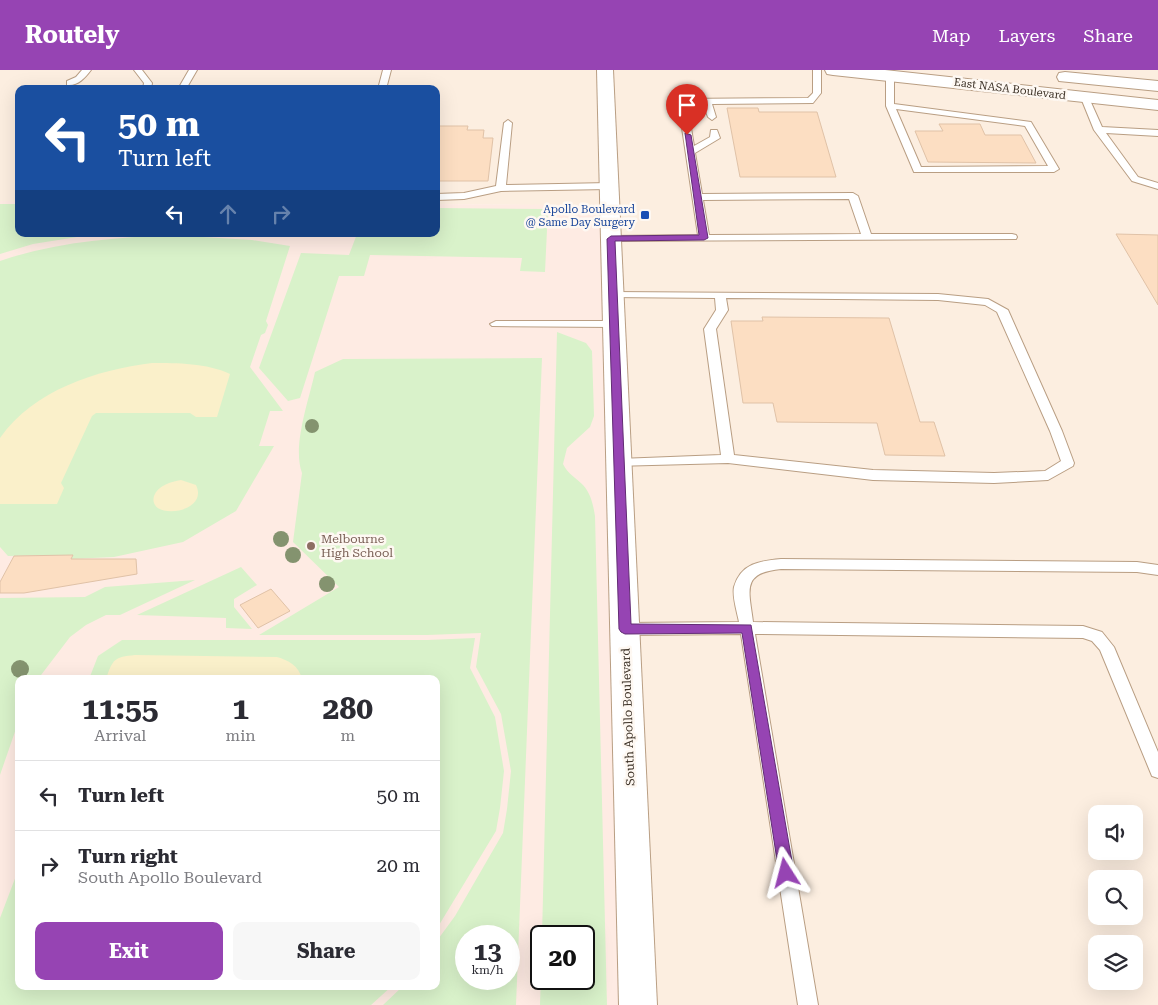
<!DOCTYPE html>
<style>
:root{--surface:#fff;--page:#f7f7f7;--text:#2b2b33;--muted:#7c7c81;--line:#e1e1e2;--accent:#9644b3}
body{margin:0;font-family:"Roboto Serif",serif;background:var(--page);color:var(--text);height:100vh;display:flex;flex-direction:column;font-size:19px;white-space:nowrap}
*{box-sizing:border-box;margin:0}
p{font-size:16px;color:var(--muted)}
.icon{flex:none;width:28px;height:28px;fill:none;stroke:currentColor;stroke-width:2;stroke-linecap:round;stroke-linejoin:round}
.map{position:relative;flex:1;overflow:hidden}
.panel{position:absolute;left:15px;top:605px;width:425px;height:315px;display:flex;flex-direction:column;background:var(--surface);border-radius:10px;box-shadow:0 5px 20px #0002}
.panel>*{flex:none}
.hud{position:absolute;left:15px;top:15px;width:425px;height:152px;border-radius:10px;box-shadow:0 5px 20px #0002;background:#1a4fa0;color:#fff;overflow:hidden}
.controls{position:absolute;left:1088px;top:735px;display:grid;gap:10px}
.controls a{display:grid;place-items:center;width:55px;height:55px;border-radius:10px;background:var(--surface);box-shadow:0 5px 20px #0002;font-size:25px}
.speed{position:absolute;left:455px;top:855px;display:flex;gap:10px;font-size:25px;font-weight:700;text-align:center}
.speed>*{display:grid;place-content:center;width:65px;height:65px;border-radius:50%;background:var(--surface);box-shadow:0 5px 20px #0002;line-height:1}
.speed small{font-size:12px;font-weight:400}
.speed .limit{border:2px solid #111;border-radius:8px;background:#fff;color:#111}
.pin{position:absolute;display:grid;place-items:center;width:42px;height:42px;color:#fff;margin:-51px -21px;border-radius:50% 50% 50% 0;rotate:-45deg;box-shadow:0 0 5px #0007}
.pin .icon{rotate:45deg}
.me{position:absolute;width:55px;margin:-28px;rotate:351deg;stroke-linejoin:round;filter:drop-shadow(0 0 4px #0008)}
.turn{display:flex;align-items:center;gap:18px;height:105px;padding:0 20px;font-size:22px}
.turn .icon{width:65px;height:65px;stroke-width:2.5}
.turn b{display:block;font-size:35px;line-height:42px}
.lanes{display:flex;align-items:center;height:48px;padding:0 20px;background:#0003;justify-content:center;gap:25px;direction:ltr}
.lanes .off{opacity:.35}
.eta{display:flex;justify-content:space-evenly;align-items:center;height:85px;text-align:center}
.eta b{font-size:30px;font-weight:700;line-height:35px}
.action{display:flex;gap:10px;margin-top:auto;padding:10px 20px}
.action a{flex:1;height:58px;border-radius:10px;background:var(--accent);color:#fff;font-size:20px;font-weight:700;line-height:58px;text-align:center}
.action a+a{background:var(--page);color:var(--text)}
ul{padding:0;list-style:none}
li{display:flex;align-items:center;gap:15px;height:70px;padding:0 20px;border-top:1px solid var(--line)}
li div{flex:1}
li b{display:block;font-size:19px}
li em{font-style:normal}
header{display:flex;align-items:center;gap:30px;box-sizing:border-box;height:70px;padding:0 25px;background:var(--accent);color:#fff}
header strong{font-size:24px}
nav{display:flex;gap:28px;margin-inline-start:auto;font-size:18px}
.map>svg:first-child{display:block}
.built{fill:#fceee0;fill-rule:evenodd}
.education{fill:#feebe3;fill-rule:evenodd}
.green{fill:#d9f2ca;fill-rule:evenodd}
.sand{fill:#faf0ca}
.building{fill:#fcdec2;stroke:#e0c2a7}
.lines{fill:none;stroke-linecap:round;stroke-linejoin:round}
.service-casing{stroke:#b99e83;stroke-width:2}
.tertiary-casing{stroke:#b99e83;stroke-width:2}
.secondary-casing{stroke:#b99e83;stroke-width:2}
.service{fill:#fff;fill-rule:evenodd}
.tertiary{fill:#fff;fill-rule:evenodd}
.secondary{fill:#fff;fill-rule:evenodd}
.tree{fill:#84936f}
.route{fill:#9644b3;stroke:#622c74}
.transit-dot{fill:#1a4fb4;stroke:#fef8f2;stroke-width:2}
.education-dot{fill:#8d6e63;stroke:#fef8f2;stroke-width:2}
.labels{text-anchor:middle;dominant-baseline:central;stroke-width:5;stroke-linejoin:round;paint-order:stroke}
.far-street-label{font-size:11px;fill:#3b3025;stroke:#fef8f2}
.far-transit-label{font-size:11px;fill:#164399;stroke:#fef8f2;text-anchor:end}
.education-label{font-size:12px;fill:#785e54;stroke:#fef8f2;text-anchor:start}
.street-label{font-size:12px;fill:#3b3025;stroke:#fef8f2}
</style>
<header>
<strong>Routely</strong>
<nav><a>Map</a><a>Layers</a><a>Share</a></nav>
</header>
<div class="map">
<svg width="1158" height="935" viewBox="0 0 1158 935">
<rect width="100%" height="100%" fill="#fef8f2"/>
<!-- built -->
<path class="built" d="M0 0H1158V935H638L616 136 436 134V19H19V131H0ZM1096 744H1134V781H1096ZM1096 809H1134V846H1096ZM1096 874H1134V911H1096Z"/>
<!-- education -->
<path class="education" d="M0 131H19V164H436V134L616 135 638 935H0ZM19 609H436V916H19ZM466 866H509V909H466ZM541 866H584V909H541Z"/>
<!-- green -->
<path class="green" d="M0 134H19V164H96L33 174 0 184Z
M436 138 548 139 545 202 520 201 522 188 370 185 364 206H339L300 328 288 331 259 298 301 183 349 185 357 164H436Z
M170 165 252 170 290 176 266 251 268 255 265 263 261 265 250 297 283 341H270L259 376H274L236 441 183 472 114 487 71 489 73 485 8 486 0 477V191C55 172 112 168 170 165Z
M557 262 586 273 592 281 594 346 590 357 567 378 563 394C568 404 575 407 583 415 591 424 593 434 595 446L607 935H540L541 902V909H584V866H542Z
M542 288 516 935H383L403 916H436V872L455 846 503 763 507 739 511 701 501 644 476 597 481 563 427 565H259L339 517 293 472 302 403C292 376 309 330 315 302L343 289ZM466 866H509V909H466Z
M241 497 257 515 234 529V537L252 559 226 558V548L137 545Z
M195 510 120 545H106L86 555 70 567 38 609H19V650L0 705V528L85 527 105 517Z
M475 568 470 598 495 647 504 701 500 738 496 761 436 860V609H89L98 586 122 570H427Z
M19 798V916H392L371 935H0V848Z"/>
<!-- sand -->
<path class="sand" d="M152 293C177 293 207 293 230 304L217 347H196L190 343H96L92 346 61 413 64 418 57 434H0V368C34 320 96 300 152 293Z
M181 410 196 415C210 444 147 451 154 426 158 415 171 412 181 410Z
M135 585 277 587C288 590 299 596 302 609H106C113 589 114 587 135 585Z"/>
<!-- building -->
<path class="building" d="M727 38H758L759 42H817L836 107H740Z
M939 54H980L985 65H1021L1036 93 928 92 915 61H943Z
M436 56H468L467 60H484L483 68H493L488 111H436Z
M1116 164 1158 165V235Z
M762 247 889 248 920 352H934L945 386 885 385 877 353 777 352 773 333H743L731 251H763Z
M73 485 71 489H136L137 504 24 523H0V512L14 486Z
M271 519 290 541 258 558 240 535Z"/>
<g class="lines">
<defs>
<path id="service" d="M82 0H91C85 8 78 16 67 15V11L76 7Z
M134 0H142L152 13 151 19H143L144 13Z
M189 0H197L186 19H178Z
M383 0H391L386 19H378Z
M813 0H821V23L813 33 712 34 716 47 712 50 708 47 703 34H687L694 76 710 67 711 60H717L720 68 695 83 702 124 853 123 858 126 871 164H1012L1016 165 1017 167 1016 169 607 171 606 169 611 166 698 165 678 31 679 29 808 28 813 23ZM849 129 861 164 709 165 703 130Z
M890 1 894 4V34L1031 52 1059 99 1054 102H914L886 36V4ZM896 39 1025 56 1048 96 921 97Z
M1085 25 1089 28 1102 57 1158 60V66L1106 63 1138 107 1158 113V119L1132 111 1094 60 1081 28Z
M508 50 512 53 506 115 609 113 614 116 609 119 501 121 464 129 436 130V124L464 123 496 116 504 53Z
M613 222 938 224 988 229 1008 240 1062 361 1074 393 1073 396 1048 410 994 413 873 410 728 393 614 396 613 393 614 390 619 389 721 385 704 259 716 240 715 228 609 227 608 225 609 223ZM726 228 938 230 985 235 997 242 1050 361 1061 391 1045 401 994 403 873 400 734 385 716 259 728 240Z
M496 251H614L620 254 614 257 492 256 490 254Z
M781 489 1137 492 1158 495V505L1137 502 781 499C741 503 749 520 753 552L1083 556 1102 562 1114 577 1158 682V708L1152 706 1100 580 1092 571 1083 568 755 564 818 935H798L741 564 625 565 620 563 618 559 620 555 625 553 739 552C737 542 732 526 734 517 741 493 760 491 781 489Z"/>
<path id="tertiary" d="M597 0H613L657 935H619Z"/>
<path id="secondary" d="M825 0H885L1158 30V40L833 5 827 4Z
M1065 2 1158 11V21L1059 11 1057 7 1059 3Z"/>
</defs>
<!-- service casing -->
<use href="#service" class="service-casing"/>
<!-- tertiary casing -->
<use href="#tertiary" class="tertiary-casing"/>
<!-- secondary casing -->
<use href="#secondary" class="secondary-casing"/>
<!-- service -->
<use href="#service" class="service"/>
<!-- tertiary -->
<use href="#tertiary" class="tertiary"/>
<!-- secondary -->
<use href="#secondary" class="secondary"/>
</g>
<!-- trees -->
<g class="tree">
<circle cx="312" cy="356" r="7"/>
<circle cx="281" cy="469" r="8"/>
<circle cx="293" cy="485" r="8"/>
<circle cx="327" cy="514" r="8"/>
<circle cx="20" cy="599" r="9"/>
</g>
<!-- route -->
<path class="route" d="M685 63 691 65 708 168 704 170 615 171 631 554 751 555 794 803 792 808 786 810 781 808 779 803 742 563 625 564 621 562 619 559 607 169 611 166 699 165Z"/>
<!-- markers -->
<rect class="transit-dot" x="640" y="140" width="10" height="10" rx="2.5"/>
<circle class="education-dot" cx="311" cy="476" r="5"/>
<g class="labels">
<!-- far-street labels -->
<g class="far-street-label">
<text transform="translate(1010 19) rotate(7)">East NASA Boulevard</text>
</g>
<!-- far-transit labels -->
<g class="far-transit-label">
<text x="635" y="139">Apollo Boulevard<tspan x="635" dy="13">@ Same Day Surgery</tspan></text>
</g>
<!-- education labels -->
<g class="education-label">
<text x="321" y="469">Melbourne<tspan x="321" dy="14">High School</tspan></text>
</g>
<!-- street labels -->
<g class="street-label">
<text transform="translate(628 647) rotate(-92)">South Apollo Boulevard</text>
</g>
</g>
</svg>
<div class="controls">
<a><svg class="icon" aria-label="sound" viewBox="0 0 24 24"><path d="M4 9h4l5-4v14l-5-4H4zM17 9q2 3 0 6"/></svg></a>
<a><svg class="icon" aria-label="search" viewBox="0 0 24 24"><circle cx="10" cy="10" r="6"/><path d="M15 15l6 6"/></svg></a>
<a><svg class="icon" aria-label="layers" viewBox="0 0 24 24"><path d="M12 4l9 5-9 5-9-5zM3 14l9 5 9-5"/></svg></a>
</div>
<div class="speed"><div>13<small>km/h</small></div><div class="limit">20</div></div>
<div class="pin" style="left:687px;top:65px;background:#d93025"><svg class="icon" aria-label="arrive" viewBox="0 0 24 24"><path d="M6 21V4h12l-3 4 3 4H6"/></svg></div>
<svg class="me" style="left:786px;top:803px" viewBox="-20 -20 40 40"><path d="M0-17L14 15 0 8-14 15z" fill="#9644b3" stroke="#fff" stroke-width="4"/></svg>
<div class="hud">
<div class="turn"><svg class="icon" aria-label="left" viewBox="0 0 24 24"><path d="M17 20v-9H6M10 6l-5 5 5 5"/></svg><div><b>50 m</b>Turn left</div></div>
<div class="lanes"><svg class="icon" aria-label="left" viewBox="0 0 24 24"><path d="M17 20v-9H6M10 6l-5 5 5 5"/></svg><svg class="icon off" aria-label="ahead" viewBox="0 0 24 24"><path d="M12 20V5M6 11l6-6 6 6"/></svg><svg class="icon off" aria-label="right" viewBox="0 0 24 24"><path d="M7 20v-9h11M14 6l5 5-5 5"/></svg></div>
</div>
<section class="panel">
<div class="eta">
<div><b>11:55</b><p>Arrival</p></div>
<div><b>1</b><p>min</p></div>
<div><b>280</b><p>m</p></div>
</div>
<ul>
<li><svg class="icon" aria-label="left" viewBox="0 0 24 24"><path d="M17 20v-9H6M10 6l-5 5 5 5"/></svg><div><b>Turn left</b></div><em>50 m</em></li>
<li><svg class="icon" aria-label="right" viewBox="0 0 24 24"><path d="M7 20v-9h11M14 6l5 5-5 5"/></svg><div><b>Turn right</b><p>South Apollo Boulevard</p></div><em>20 m</em></li>
</ul>
<div class="action"><a>Exit</a><a>Share</a></div>
</section>
</div>
